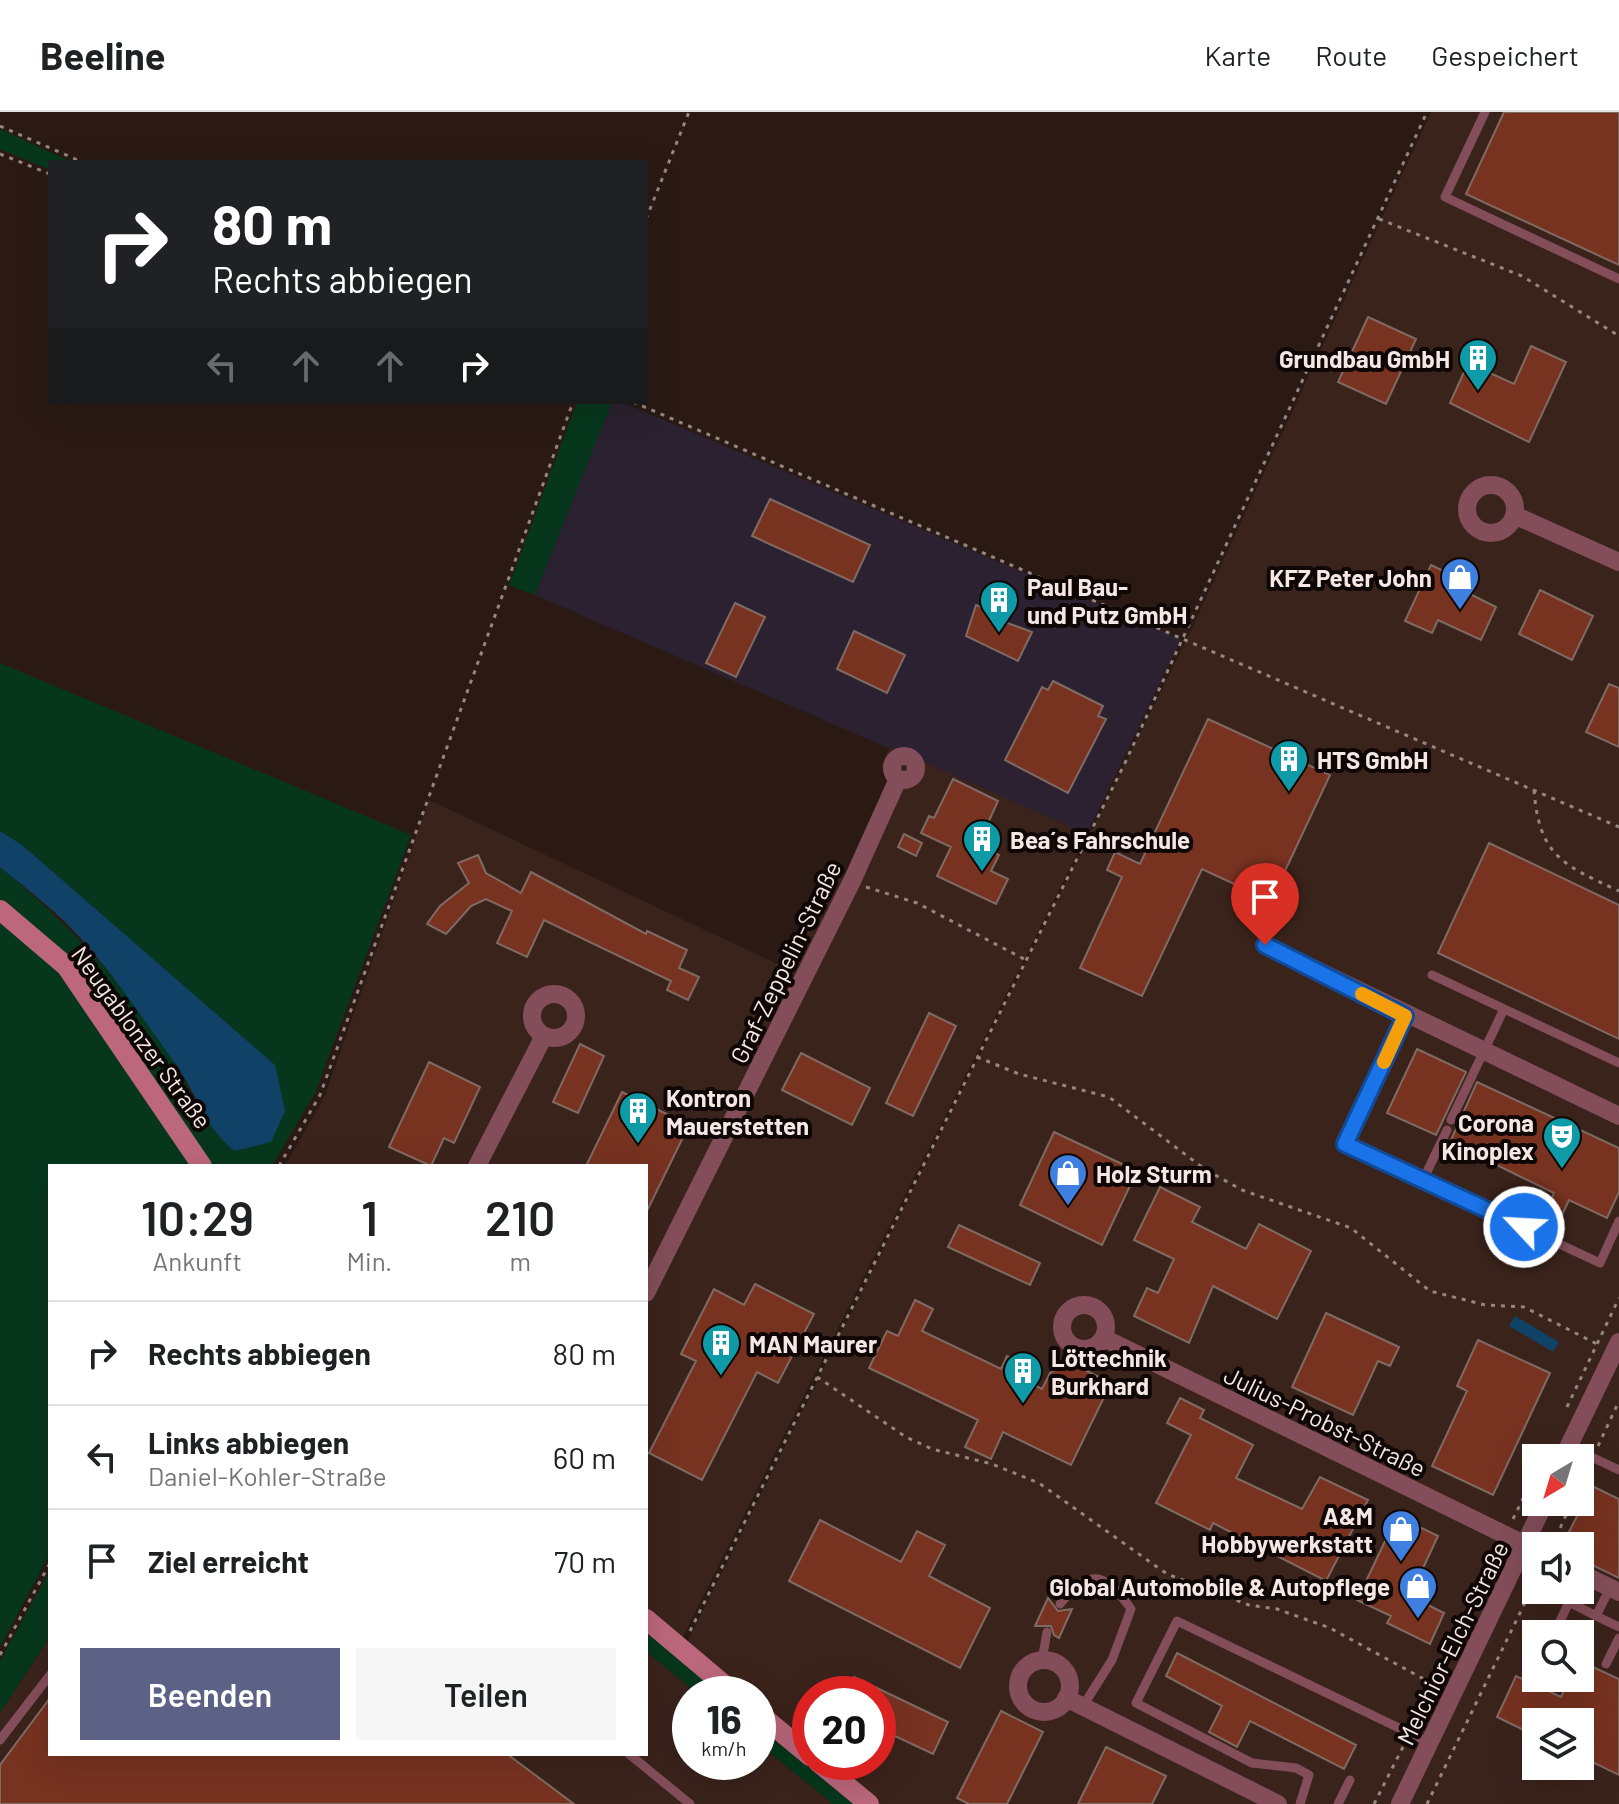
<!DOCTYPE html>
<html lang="de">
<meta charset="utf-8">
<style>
:root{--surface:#fff;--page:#f6f6f6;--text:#202124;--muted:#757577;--line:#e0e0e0;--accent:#5c6285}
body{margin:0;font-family:Barlow,sans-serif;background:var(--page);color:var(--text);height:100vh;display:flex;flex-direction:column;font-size:30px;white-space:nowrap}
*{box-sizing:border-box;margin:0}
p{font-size:26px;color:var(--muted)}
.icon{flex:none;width:44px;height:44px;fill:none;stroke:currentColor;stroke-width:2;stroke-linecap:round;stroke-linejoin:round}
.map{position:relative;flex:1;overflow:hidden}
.sheet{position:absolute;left:48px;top:1052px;width:600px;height:592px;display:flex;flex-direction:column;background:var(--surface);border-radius:0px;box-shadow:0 8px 32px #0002}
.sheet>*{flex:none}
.guide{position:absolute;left:48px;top:48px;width:600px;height:244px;border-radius:0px;box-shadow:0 8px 32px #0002;background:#202124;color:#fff;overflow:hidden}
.needle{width:52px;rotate:218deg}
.buttons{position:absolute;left:1522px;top:1332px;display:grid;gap:16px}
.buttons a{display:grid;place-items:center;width:72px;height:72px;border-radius:0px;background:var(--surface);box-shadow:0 8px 32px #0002;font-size:40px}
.speed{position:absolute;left:672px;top:1564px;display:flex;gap:16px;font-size:40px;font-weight:700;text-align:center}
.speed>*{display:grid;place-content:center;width:104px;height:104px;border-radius:50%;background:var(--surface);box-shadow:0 8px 32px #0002;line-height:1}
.speed small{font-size:20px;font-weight:400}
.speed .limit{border:12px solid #d22;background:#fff;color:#111}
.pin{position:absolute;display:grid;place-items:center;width:68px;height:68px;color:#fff;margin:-82px -34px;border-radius:50% 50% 50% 0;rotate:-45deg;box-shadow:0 0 8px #0007}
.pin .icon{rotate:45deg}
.me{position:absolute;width:88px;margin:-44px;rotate:295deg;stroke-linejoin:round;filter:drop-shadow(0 0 6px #0008)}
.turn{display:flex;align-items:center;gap:28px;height:168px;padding:0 32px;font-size:36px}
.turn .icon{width:104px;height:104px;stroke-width:2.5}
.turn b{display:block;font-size:56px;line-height:68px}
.lanes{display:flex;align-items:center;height:76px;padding:0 32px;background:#0003;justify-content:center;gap:40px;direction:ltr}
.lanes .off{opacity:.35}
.eta{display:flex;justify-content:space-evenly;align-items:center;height:136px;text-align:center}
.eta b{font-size:48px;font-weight:600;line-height:56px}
.primary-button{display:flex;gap:16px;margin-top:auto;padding:16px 32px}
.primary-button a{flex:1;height:92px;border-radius:0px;background:var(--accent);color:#fff;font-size:32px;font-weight:600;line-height:92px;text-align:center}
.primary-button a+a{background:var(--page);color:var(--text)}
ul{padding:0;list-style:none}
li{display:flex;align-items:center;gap:24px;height:104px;padding:0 32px;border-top:2px solid var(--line)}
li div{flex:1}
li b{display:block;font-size:30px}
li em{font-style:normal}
header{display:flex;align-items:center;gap:48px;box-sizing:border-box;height:112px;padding:0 40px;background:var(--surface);border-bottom:2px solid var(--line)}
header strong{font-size:38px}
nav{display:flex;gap:44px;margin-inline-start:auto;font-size:28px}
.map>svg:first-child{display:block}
.commercial{fill:#2b2130}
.built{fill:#3a231b;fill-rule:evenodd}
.green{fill:#06371c}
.water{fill:#104267}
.building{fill:#773220;stroke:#806a64;stroke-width:2}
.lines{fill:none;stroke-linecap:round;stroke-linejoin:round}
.path{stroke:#958681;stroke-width:3;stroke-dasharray:4 6;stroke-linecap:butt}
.lane{stroke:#834e5a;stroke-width:9}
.street{stroke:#834e5a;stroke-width:18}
.secondary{stroke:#bc677c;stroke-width:20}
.route-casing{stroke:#114b97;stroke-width:20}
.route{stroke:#1a73e8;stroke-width:14}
.slow{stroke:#f59e0b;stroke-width:14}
.labels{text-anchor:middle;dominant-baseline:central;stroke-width:8;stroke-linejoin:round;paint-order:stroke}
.poi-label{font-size:24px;font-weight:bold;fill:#f5e8e4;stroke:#0e0705;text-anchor:start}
.street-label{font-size:24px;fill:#f5e8e4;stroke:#0e0705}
</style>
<header>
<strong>Beeline</strong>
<nav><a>Karte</a><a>Route</a><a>Gespeichert</a></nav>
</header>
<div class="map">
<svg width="1619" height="1692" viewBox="0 0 1619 1692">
<rect width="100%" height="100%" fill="#2b1a14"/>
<!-- commercial -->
<path class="commercial" d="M612 290H621L1181 527 1087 722 535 483Z"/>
<!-- built -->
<path class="built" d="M1431 0H1619V1692H875L824 1650H878V1582H810V1638L758 1595V1582H742L685 1535 1185 531ZM1536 1346H1580V1390H1536ZM1536 1434H1580V1478H1536ZM1536 1522H1580V1566H1536ZM1536 1610H1580V1654H1536Z
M890 635 1087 722 680 1530 646 1501V1054H285L324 986 429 688 786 856 834 760 850 762 893 671 881 654Z
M50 1525V1642H646V1539L698 1582H690V1650H758V1631L833 1692H0V1601Z"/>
<!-- green -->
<path class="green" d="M0 17 63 46 73 50H50V58L0 37Z
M577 290H612L535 483 509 473Z
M0 551 411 723 315 981 272 1054H209L71 851 0 790V755C81 822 156 903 200 1000L275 953 22 733 0 719Z
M0 805 62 856 196 1054H50V1442L0 1535Z
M50 1458V1525L0 1601V1549Z
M649 1521 724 1582H698L646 1539Z
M758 1610 859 1692H833L758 1631Z"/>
<!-- water -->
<path class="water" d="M0 719 22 733 275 953 285 999 271 1030 234 1039C201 1010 199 985 176 953 146 911 117 867 83 829 59 801 28 778 0 755Z
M1515 1204 1559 1230 1553 1240 1509 1214Z"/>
<!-- building -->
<path class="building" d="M1504 0H1619V153L1466 82Z
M1368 205 1416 227 1386 292 1338 270Z
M1531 234 1566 250 1529 330 1450 291 1468 251 1514 272Z
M770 387 870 433 853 470 752 424Z
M1431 453 1458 466 1454 474 1496 495 1481 528 1438 508 1432 521 1405 509Z
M1540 478 1593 504 1572 548 1519 522Z
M735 491 765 505 736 565 706 551Z
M976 493 990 499 988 504 1032 520 1018 549 966 524Z
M854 519 905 543 887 581 837 557Z
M1053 569 1103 594 1098 604 1106 607 1068 681 1005 648 1042 575 1048 578Z
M1609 572 1619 576V635L1586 620Z
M1208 607 1330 663 1271 789 1202 757 1142 884 1080 856 1122 765 1107 758 1115 740 1140 752Z
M953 667 998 689 978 733 999 743 991 759 1008 767 996 792 937 764 951 735 921 721 929 704 934 706Z
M904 722 922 731 916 744 898 735Z
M1489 731 1619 793V927L1438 841Z
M478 743 486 761 521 781 531 760 646 822 647 819 687 838 679 856 699 865 688 888 667 878 671 869 544 808 527 845 497 831 512 799 486 787 471 794 446 822 427 812 440 794 469 771 458 751Z
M929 901 956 914 913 1004 886 991Z
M580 932 604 944 578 1001 553 990Z
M1417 937 1466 960 1436 1023 1387 1001Z
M801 941 870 976 852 1013 782 978Z
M429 950 480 975 454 1031 444 1026 431 1054 389 1035Z
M1477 970 1619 1036V1080L1607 1106 1569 1088 1562 1103 1547 1096 1554 1081 1450 1030Z
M622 980 689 1013 646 1101V1054H586Z
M1054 1020 1137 1059 1102 1133 1020 1093Z
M1160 1075 1200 1095 1192 1110 1246 1137 1259 1112 1311 1139 1277 1207 1213 1174 1189 1231 1134 1204 1147 1176 1158 1181 1174 1147 1134 1128Z
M959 1113 1040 1151 1030 1173 948 1135Z
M755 1172 814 1202 778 1271 757 1260 702 1368 649 1341 696 1249 681 1242 714 1177 744 1193Z
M915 1188 933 1197 922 1219 1001 1257 1007 1244 1027 1252 1020 1266 1042 1277 1050 1261 1069 1250 1111 1271 1071 1353 1003 1320 991 1347 965 1335 978 1308 869 1256 887 1219 898 1224Z
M1326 1201 1399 1235 1390 1254 1378 1249 1353 1303 1292 1275Z
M1478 1228 1550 1261 1493 1383 1432 1354 1467 1279 1457 1274Z
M1180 1286 1204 1298 1200 1306 1253 1333 1236 1366 1302 1397 1320 1365 1368 1388 1326 1469 1213 1411 1210 1418 1156 1391 1191 1323 1167 1311Z
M1592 1374 1619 1387V1466L1580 1447V1434H1562Z
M1397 1404 1438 1424 1410 1484 1444 1501 1430 1532 1387 1511 1391 1504 1357 1488Z
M820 1408 901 1450 917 1419 945 1433 929 1464 990 1496 960 1556 789 1469Z
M1048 1486 1058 1499 1072 1497 1059 1526 1054 1523 1051 1514H1035Z
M1177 1541 1356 1633 1344 1657 1250 1609 1237 1635 1209 1620 1222 1594 1166 1564Z
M1580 1549 1619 1567V1663L1580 1644V1610H1536V1624L1497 1605 1516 1564 1561 1585 1570 1566H1580Z
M854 1565 948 1610 933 1642 878 1616V1582H845Z
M50 1586V1642H507L574 1692H0V1653Z
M1001 1599 1043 1620 1007 1692H969L957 1686Z
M1106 1635 1166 1664 1152 1692H1078Z"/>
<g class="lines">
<!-- path -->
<path class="path" d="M0 14 82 50
M0 42 50 62
M646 107 689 0
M1379 107 1522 164 1619 224
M633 290 1619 715
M1534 678C1539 744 1563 753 1619 779
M866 775 917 791 1026 848
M977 945 1019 962 1109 985 1206 1058 1242 1078 1351 1116 1430 1179 1485 1193 1524 1195 1601 1234
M279 1054 320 983 573 290
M817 1265 906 1325 932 1337 992 1352 1039 1371 1167 1462 1249 1493 1277 1497 1330 1516 1433 1572
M1567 1295 1619 1186
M1598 1334 1619 1289
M1543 1346 1547 1338
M1580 1374 1588 1355
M1513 1407 1536 1360
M1552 1434 1572 1390
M690 1519 1124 653 1427 0
M0 1543 50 1451
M1414 1612 1498 1439
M1374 1692 1404 1633
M1427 1692 1536 1468"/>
<!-- lane -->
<path class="lane" d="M1485 0 1445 85 1619 167
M1432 863 1619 951
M1405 904 1345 1032 1600 1151 1619 1109
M1451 1008 1504 897
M1423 1068 1447 1018
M1568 1334 1619 1358
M1060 1492C1089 1455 1105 1460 1131 1497L1112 1548 1083 1594
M1596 1504 1619 1515
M1554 1522 1569 1490 1596 1504 1610 1476
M1042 1548 1047 1520
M1606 1552 1619 1526
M0 1628 50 1563
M629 1642 690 1692
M1300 1692 1309 1663 1296 1656 1252 1651 1136 1591 1177 1509 1430 1631
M1338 1692 1350 1668"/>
<!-- street -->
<path class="street" d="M1467 397a24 24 0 1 1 48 0a24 24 0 1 1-48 0Z
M1514 403 1619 450
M892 656a12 12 0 1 1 24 0a12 12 0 1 1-24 0Z
M1265 833 1619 1004
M532 904a22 22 0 1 1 44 0a22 22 0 1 1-44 0Z
M477 1054 544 924
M646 1181 852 769 898 667
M1062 1215a22 22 0 1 1 44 0a22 22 0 1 1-44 0Z
M1104 1226 1536 1438
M1563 1346 1619 1230
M1580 1461 1619 1480
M1018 1574a26 26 0 1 1 52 0a26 26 0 1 1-52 0Z
M1066 1586 1278 1692
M1400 1692 1545 1390"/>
<!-- secondary -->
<path class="secondary" d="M0 798 66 854 202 1054
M646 1507 735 1582
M758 1601 810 1644
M818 1650 869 1692"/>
</g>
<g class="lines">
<defs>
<path id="route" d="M1265 833 1405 904 1345 1032 1524 1115"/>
</defs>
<!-- route casing -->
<use href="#route" class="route-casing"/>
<!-- route -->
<use href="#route" class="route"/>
<!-- slow -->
<path class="slow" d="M1362 882 1405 904 1384 950"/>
</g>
<!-- icons -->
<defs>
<symbol id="building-pin" viewBox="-11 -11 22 30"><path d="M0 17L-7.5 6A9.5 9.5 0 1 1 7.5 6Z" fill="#0f9aa8" stroke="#0e0705"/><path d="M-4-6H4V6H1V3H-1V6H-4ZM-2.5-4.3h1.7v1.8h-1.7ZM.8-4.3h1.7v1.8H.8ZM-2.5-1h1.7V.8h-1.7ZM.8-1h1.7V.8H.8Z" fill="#fff"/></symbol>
<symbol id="shop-pin" viewBox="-11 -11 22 30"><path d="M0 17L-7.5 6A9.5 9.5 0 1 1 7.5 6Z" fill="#3f7fe0" stroke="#0e0705"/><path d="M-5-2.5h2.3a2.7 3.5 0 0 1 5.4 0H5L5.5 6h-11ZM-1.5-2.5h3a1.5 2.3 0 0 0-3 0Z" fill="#fff"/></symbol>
<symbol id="theatre-pin" viewBox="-11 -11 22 30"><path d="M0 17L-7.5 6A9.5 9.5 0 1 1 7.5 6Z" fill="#0f9aa8" stroke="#0e0705"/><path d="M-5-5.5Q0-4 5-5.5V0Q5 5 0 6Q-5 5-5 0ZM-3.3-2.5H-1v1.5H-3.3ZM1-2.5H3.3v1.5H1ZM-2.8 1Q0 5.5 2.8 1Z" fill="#fff"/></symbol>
</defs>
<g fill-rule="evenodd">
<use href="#building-pin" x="1456" y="224" width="44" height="60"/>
<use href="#shop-pin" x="1438" y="443" width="44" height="60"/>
<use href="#building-pin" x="977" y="466" width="44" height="60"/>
<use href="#building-pin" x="1267" y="625" width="44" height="60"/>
<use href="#building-pin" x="960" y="705" width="44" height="60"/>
<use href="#building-pin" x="616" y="977" width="44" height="60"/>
<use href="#theatre-pin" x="1540" y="1002" width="44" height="60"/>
<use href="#shop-pin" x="1046" y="1039" width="44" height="60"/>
<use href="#building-pin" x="699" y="1209" width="44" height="60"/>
<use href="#building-pin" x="1001" y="1237" width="44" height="60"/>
<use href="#shop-pin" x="1379" y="1395" width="44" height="60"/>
<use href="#shop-pin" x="1396" y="1452" width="44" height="60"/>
</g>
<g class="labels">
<!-- poi labels -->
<g class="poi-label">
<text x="1450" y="246" text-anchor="end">Grundbau GmbH</text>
<text x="1432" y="465" text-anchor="end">KFZ Peter John</text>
<text x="1027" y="474">Paul Bau-<tspan x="1027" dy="28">und Putz GmbH</tspan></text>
<text x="1317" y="647">HTS GmbH</text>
<text x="1010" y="727">Bea´s Fahrschule</text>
<text x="666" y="985">Kontron<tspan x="666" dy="28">Mauerstetten</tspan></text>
<text x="1534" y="1010" text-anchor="end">Corona<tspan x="1534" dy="28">Kinoplex</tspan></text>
<text x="1096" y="1061">Holz Sturm</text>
<text x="749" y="1231">MAN Maurer</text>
<text x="1051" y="1245">Löttechnik<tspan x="1051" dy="28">Burkhard</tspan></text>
<text x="1373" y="1403" text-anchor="end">A&amp;M<tspan x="1373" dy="28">Hobbywerkstatt</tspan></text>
<text x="1390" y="1474" text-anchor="end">Global Automobile &amp; Autopflege</text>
</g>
<!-- street labels -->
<g class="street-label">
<text transform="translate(785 850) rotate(-64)">Graf-Zeppelin-Straße</text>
<text transform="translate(142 925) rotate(54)">Neugablonzer Straße</text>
<text transform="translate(1325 1309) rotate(26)">Julius-Probst-Straße</text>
<text transform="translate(1452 1531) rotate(-64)">Melchior-Elch-Straße</text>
</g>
</g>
</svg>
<div class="buttons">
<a><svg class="needle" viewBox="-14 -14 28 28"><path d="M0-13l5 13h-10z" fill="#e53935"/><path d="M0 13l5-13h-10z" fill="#757577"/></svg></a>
<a><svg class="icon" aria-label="sound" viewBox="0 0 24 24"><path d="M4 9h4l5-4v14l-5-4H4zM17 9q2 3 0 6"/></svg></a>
<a><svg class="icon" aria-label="search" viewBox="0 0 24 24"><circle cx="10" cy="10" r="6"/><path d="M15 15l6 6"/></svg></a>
<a><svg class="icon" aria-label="layers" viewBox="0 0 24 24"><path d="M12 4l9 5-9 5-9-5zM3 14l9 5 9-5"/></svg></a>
</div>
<div class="speed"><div>16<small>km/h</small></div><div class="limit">20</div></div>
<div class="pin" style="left:1265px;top:833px;background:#d93025"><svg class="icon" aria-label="arrive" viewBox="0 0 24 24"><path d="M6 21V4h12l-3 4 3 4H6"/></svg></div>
<svg class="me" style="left:1524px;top:1115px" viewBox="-20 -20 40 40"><circle r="17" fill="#1a73e8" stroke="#fff" stroke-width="3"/><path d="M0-11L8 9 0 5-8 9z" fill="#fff"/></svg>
<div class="guide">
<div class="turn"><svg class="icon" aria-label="right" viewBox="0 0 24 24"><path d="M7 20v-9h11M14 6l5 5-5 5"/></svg><div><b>80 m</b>Rechts abbiegen</div></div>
<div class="lanes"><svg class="icon off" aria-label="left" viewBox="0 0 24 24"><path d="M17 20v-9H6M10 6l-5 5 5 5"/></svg><svg class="icon off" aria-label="ahead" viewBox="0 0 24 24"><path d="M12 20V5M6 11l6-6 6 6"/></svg><svg class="icon off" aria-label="ahead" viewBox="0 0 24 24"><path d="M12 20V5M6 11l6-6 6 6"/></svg><svg class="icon" aria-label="right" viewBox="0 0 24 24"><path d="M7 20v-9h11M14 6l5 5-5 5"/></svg></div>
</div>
<section class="sheet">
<div class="eta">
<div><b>10:29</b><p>Ankunft</p></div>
<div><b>1</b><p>Min.</p></div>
<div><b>210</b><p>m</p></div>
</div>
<ul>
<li><svg class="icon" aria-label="right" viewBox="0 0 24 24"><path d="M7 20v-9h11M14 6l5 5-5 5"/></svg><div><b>Rechts abbiegen</b></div><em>80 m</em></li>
<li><svg class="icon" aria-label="left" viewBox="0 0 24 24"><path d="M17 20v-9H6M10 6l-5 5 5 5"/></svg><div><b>Links abbiegen</b><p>Daniel-Kohler-Straße</p></div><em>60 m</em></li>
<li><svg class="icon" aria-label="arrive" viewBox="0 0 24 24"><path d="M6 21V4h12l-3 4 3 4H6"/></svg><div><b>Ziel erreicht</b></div><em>70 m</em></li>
</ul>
<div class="primary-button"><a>Beenden</a><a>Teilen</a></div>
</section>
</div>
